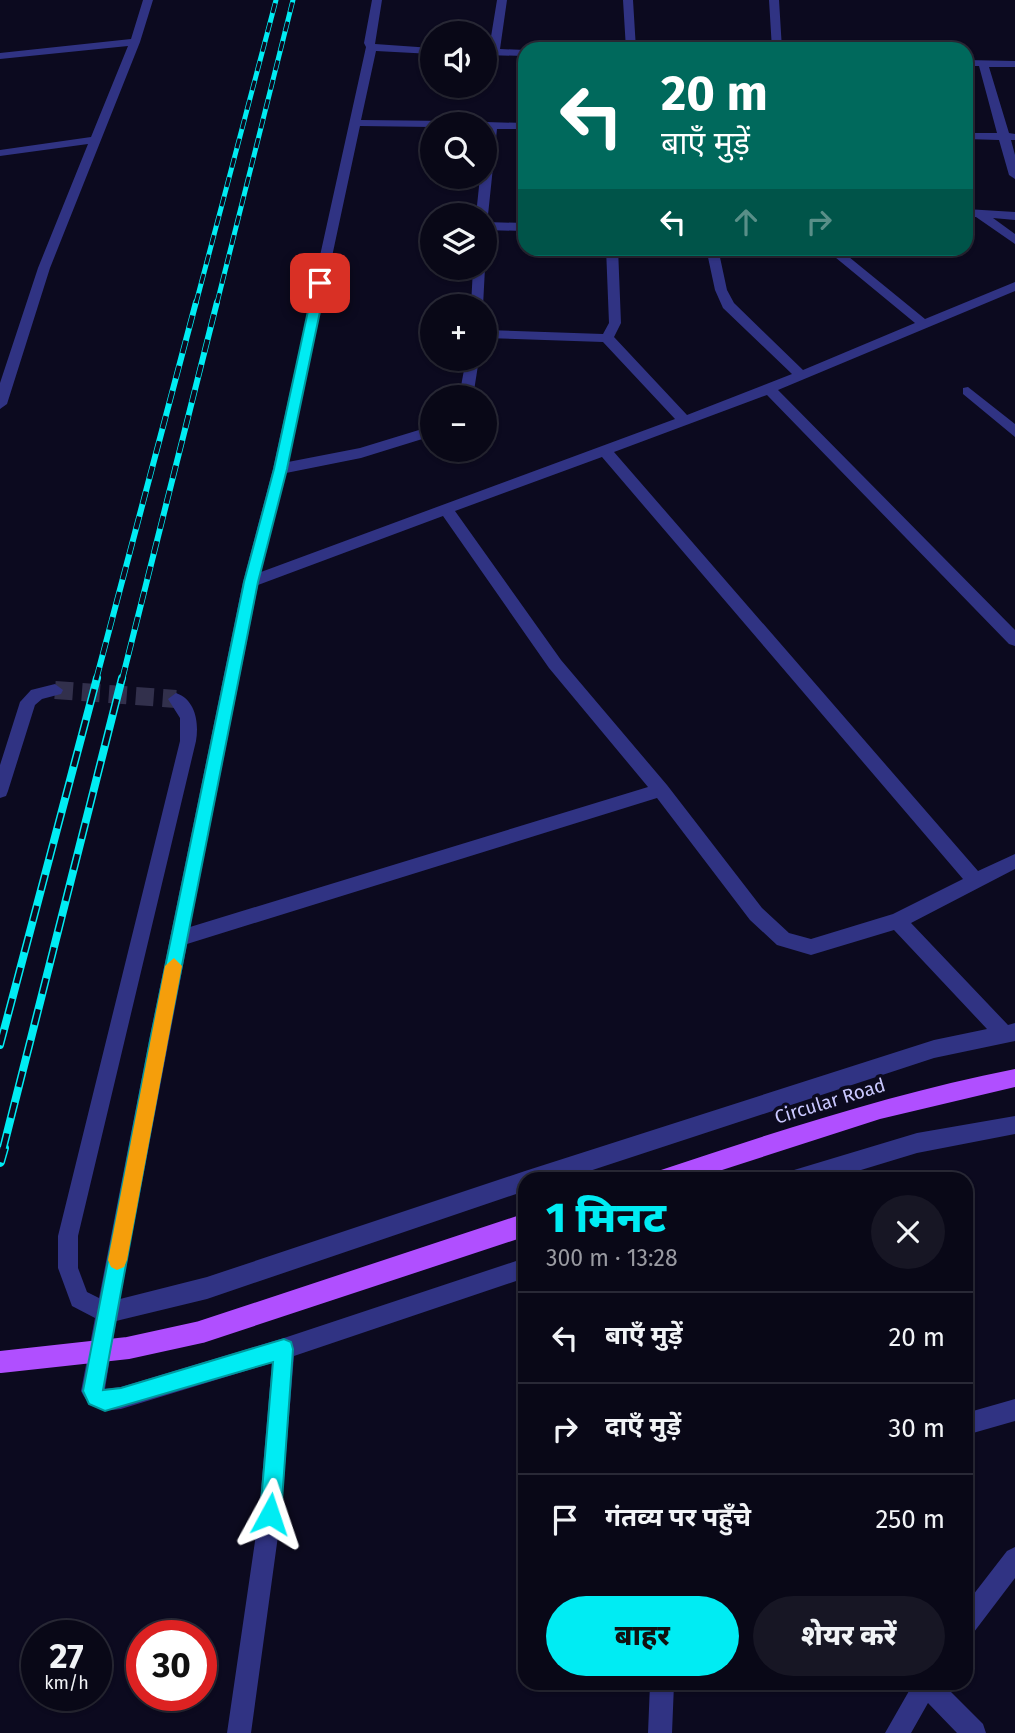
<!DOCTYPE html>
<html lang="hi">
<meta charset="utf-8">
<style>
:root{--surface:#090817;--page:#171624;--text:#f1f3f6;--muted:#999aa1;--line:#292936;--accent:#00ecf3}
body{margin:0;font-family:"Fira Sans","Noto Sans Devanagari",sans-serif;background:var(--page);color:var(--text);height:100vh;display:flex;flex-direction:column;font-size:26px;white-space:nowrap}
*{box-sizing:border-box;margin:0}
p{font-size:23px;color:var(--muted)}
.icon{flex:none;width:38px;height:38px;fill:none;stroke:currentColor;stroke-width:2;stroke-linecap:round;stroke-linejoin:round}
.map{position:relative;flex:1;overflow:hidden}
.panel{position:absolute;left:518px;top:1172px;width:455px;height:518px;display:flex;flex-direction:column;background:var(--surface);border-radius:21px;box-shadow:0 2px 5px #0004,0 0 0 2px var(--line)}
.panel>*{flex:none}
.hud{position:absolute;left:518px;top:42px;width:455px;height:214px;border-radius:21px;box-shadow:0 2px 5px #0004,0 0 0 2px var(--line);background:#00695c;color:#fff;overflow:hidden}
.controls{position:absolute;left:420px;top:21px;display:grid;gap:14px}
.controls a{display:grid;place-items:center;width:77px;height:77px;border-radius:50%;background:var(--surface);box-shadow:0 2px 5px #0004,0 0 0 2px var(--line);font-size:35px}
.speed{position:absolute;left:21px;top:1620px;display:flex;gap:14px;font-size:35px;font-weight:700;text-align:center}
.speed>*{display:grid;place-content:center;width:91px;height:91px;border-radius:50%;background:var(--surface);box-shadow:0 2px 5px #0004,0 0 0 2px var(--line);line-height:1}
.speed small{font-size:18px;font-weight:400}
.speed .limit{border:10px solid #d22;background:#fff;color:#111}
.pin{position:absolute;display:grid;place-items:center;width:60px;height:60px;color:#fff;margin:-30px;border-radius:14px;box-shadow:0 4px 10px #0006}
.me{position:absolute;width:77px;margin:-38px;rotate:5deg;stroke-linejoin:round;filter:drop-shadow(0 0 5px #0008)}
.turn{display:flex;align-items:center;gap:24px;height:147px;padding:0 28px;font-size:32px}
.turn .icon{width:91px;height:91px;stroke-width:2.5}
.turn b{display:block;font-size:49px;line-height:60px}
.lanes{display:flex;align-items:center;height:66px;padding:0 28px;background:#0003;justify-content:center;gap:35px;direction:ltr}
.lanes .off{opacity:.35}
.round{display:grid;place-items:center;flex:none;width:74px;height:74px;border-radius:37px;background:var(--page)}
.summary{display:flex;align-items:center;justify-content:space-between;height:119px;padding:0 28px}
h1{font-size:42px;font-weight:800;line-height:52px;color:var(--accent)}
.button{display:flex;gap:14px;margin-top:auto;padding:14px 28px}
.button a{flex:1;height:80px;border-radius:42px;background:var(--accent);color:#111;font-size:28px;font-weight:800;line-height:80px;text-align:center}
.button a+a{background:var(--page);color:var(--text)}
ul{padding:0;list-style:none}
li{display:flex;align-items:center;gap:21px;height:91px;padding:0 28px;border-top:2px solid var(--line)}
li div{flex:1}
li b{display:block;font-size:26px}
li em{font-style:normal}
.map>svg:first-child{display:block}
.lines{fill:none;stroke-linecap:round;stroke-linejoin:round}
.minor-tunnel{stroke:#32304c;stroke-width:18;stroke-dasharray:18 9;stroke-linecap:butt}
.minor{fill:#303383;fill-rule:evenodd}
.major{fill:#b04fff;fill-rule:evenodd}
.rail-far3-casing{stroke:#00ecf3;stroke-width:5}
.rail-far2-casing{stroke:#00ecf3;stroke-width:6}
.rail-far1-casing{stroke:#00ecf3;stroke-width:8}
.rail-casing{stroke:#00ecf3;stroke-width:10}
.rail-far3{stroke:#0c0a1f;stroke-width:3.5;stroke-dasharray:10;stroke-linecap:butt}
.rail-far2{stroke:#0c0a1f;stroke-width:4.5;stroke-dasharray:13;stroke-linecap:butt}
.rail-far1{stroke:#0c0a1f;stroke-width:5;stroke-dasharray:16;stroke-linecap:butt}
.rail{stroke:#0c0a1f;stroke-width:7;stroke-dasharray:20;stroke-linecap:butt}
.major-bridge{stroke:#b04fff;stroke-width:22}
.route{fill:#00ecf3;stroke:#00999e;stroke-width:2}
.slow{fill:#f59e0b}
.labels{text-anchor:middle;dominant-baseline:central;stroke-width:7;stroke-linejoin:round;paint-order:stroke}
.street-label{font-size:19px;fill:#cac8ff;stroke:#0c0a1f}
</style>
<div class="map">
<svg width="1015" height="1733" viewBox="0 0 1015 1733">
<rect width="100%" height="100%" fill="#0c0a1f"/>
<g class="lines">
<!-- minor-tunnel -->
<path class="minor-tunnel" d="M55 690 176 699"/>
<!-- minor -->
<path class="minor" d="M143 0H153L140 42 50 268 7 404 0 409V383L38 268 88 144 0 156V150L91 137 128 46 0 59V53L131 39Z
M372 0H382L375 44 432 48V54L376 51 361 120 450 121 456 124H432V127L360 126 288 462 360 448 432 426V436L361 458 286 473 261 572 675 419 603 342 485 338V330L603 334 609 323 606 248H618L621 323 614 337 687 415 792 374 723 308 715 290 706 248H718L727 290 734 303 803 370 915 323 824 248H838L925 319 1015 282V291L778 390 1015 630V646L1009 644 767 395 614 452 978 871 1015 854V869L911 923 1008 1025 1015 1023V1041L934 1058 562 1180H525V1191L207 1299 116 1321 105 1389 121 1387 284 1338 525 1258V1278L294 1356 281 1514 251 1733H227L259 1514 272 1363 121 1409C103 1412 89 1409 81 1391L95 1318 72 1306 58 1268V1236L180 741V718L168 699 176 693C196 700 199 723 196 741L78 1236V1268L87 1292 99 1298 149 1041 243 582 273 469 366 47 364 43ZM602 457 963 879 893 914 811 939 789 933 762 908 667 785 561 660 455 511ZM443 516 549 668 648 787 190 927 258 585ZM657 798 750 920 777 945 811 955 894 930 987 1029 934 1040 525 1171 207 1277 120 1299 187 944Z
M497 0H507L500 49 525 50V56L485 55V49H489Z
M623 0H633L636 49H626Z
M769 0H779L782 49H772Z
M966 60 1015 61V67H989L1009 133 1015 134V140H1011L1015 155V179L1009 175 999 140 966 139V133H997L979 66H966Z
M485 122 525 123V129H497L488 215 485 218V215H476L480 177H485L486 128 485 124H480Z
M966 209 1015 212V220L993 218 1015 234V244L976 217H966Z
M485 222 525 223V231L485 230Z
M473 268H485L483 306H471Z
M466 359H479L473 397H459Z
M968 387 1015 424V437L963 394V388Z
M55 684 63 690 61 694 42 699 35 705 8 791 6 796 0 798V765L20 702 31 690Z
M1015 1116V1134L917 1153 828 1180H784L787 1173 794 1170 917 1133Z
M1015 1399V1421L966 1435V1413Z
M1015 1547V1578L974 1632 966 1636V1604L1007 1551Z
M650 1684H674L672 1733H648Z
M913 1684H943L983 1724 986 1733H957L928 1703 911 1733H885Z"/>
<!-- major -->
<path class="major" d="M1015 1069V1087L880 1119 691 1180H651L654 1173 661 1170C778 1131 894 1093 1015 1069Z"/>
<defs>
<path id="rail-far3" d="M196 303 276 0
M217 303 293 0"/>
<path id="rail-far2" d="M96 680 196 302
M122 680 217 302"/>
<path id="rail-far1" d="M0 1045 97 678
M3 1149 122 678"/>
<path id="rail" d="M0 1162 4 1148"/>
</defs>
<!-- rail-far3 casing -->
<use href="#rail-far3" class="rail-far3-casing"/>
<!-- rail-far2 casing -->
<use href="#rail-far2" class="rail-far2-casing"/>
<!-- rail-far1 casing -->
<use href="#rail-far1" class="rail-far1-casing"/>
<!-- rail casing -->
<use href="#rail" class="rail-casing"/>
<!-- rail-far3 -->
<use href="#rail-far3" class="rail-far3"/>
<!-- rail-far2 -->
<use href="#rail-far2" class="rail-far2"/>
<!-- rail-far1 -->
<use href="#rail-far1" class="rail-far1"/>
<!-- rail -->
<use href="#rail" class="rail"/>
<!-- major-bridge -->
<path class="major-bridge" d="M0 1362 128 1348 201 1332 525 1225"/>
</g>
<!-- route -->
<path class="route" d="M320 279 326 283 287 469 258 582 167 1041 103 1390 121 1388 284 1339 291 1342 293 1349 281 1514 278 1521 270 1525 263 1521 260 1514 273 1362 105 1411 89 1404 83 1391 150 1041 244 582 274 469 314 283Z"/>
<!-- slow -->
<path class="slow" d="M174 958 182 966 127 1260 124 1267 117 1270 111 1267 108 1260 165 966Z"/>
<g class="labels">
<!-- street labels -->
<g class="street-label">
<text transform="translate(830 1101) rotate(-17)">Circular Road</text>
</g>
</g>
</svg>
<div class="controls">
<a><svg class="icon" aria-label="sound" viewBox="0 0 24 24"><path d="M4 9h4l5-4v14l-5-4H4zM17 9q2 3 0 6"/></svg></a>
<a><svg class="icon" aria-label="search" viewBox="0 0 24 24"><circle cx="10" cy="10" r="6"/><path d="M15 15l6 6"/></svg></a>
<a><svg class="icon" aria-label="layers" viewBox="0 0 24 24"><path d="M12 4l9 5-9 5-9-5zM3 14l9 5 9-5"/></svg></a>
<a>+</a>
<a>−</a>
</div>
<div class="speed"><div>27<small>km/h</small></div><div class="limit">30</div></div>
<div class="pin" style="left:320px;top:283px;background:#d93025"><svg class="icon" aria-label="arrive" viewBox="0 0 24 24"><path d="M6 21V4h12l-3 4 3 4H6"/></svg></div>
<svg class="me" style="left:270px;top:1514px" viewBox="-20 -20 40 40"><path d="M0-17L14 15 0 8-14 15z" fill="#00ecf3" stroke="#fff" stroke-width="4"/></svg>
<div class="hud">
<div class="turn"><svg class="icon" aria-label="left" viewBox="0 0 24 24"><path d="M17 20v-9H6M10 6l-5 5 5 5"/></svg><div><b>20 m</b>बाएँ मुड़ें</div></div>
<div class="lanes"><svg class="icon" aria-label="left" viewBox="0 0 24 24"><path d="M17 20v-9H6M10 6l-5 5 5 5"/></svg><svg class="icon off" aria-label="ahead" viewBox="0 0 24 24"><path d="M12 20V5M6 11l6-6 6 6"/></svg><svg class="icon off" aria-label="right" viewBox="0 0 24 24"><path d="M7 20v-9h11M14 6l5 5-5 5"/></svg></div>
</div>
<section class="panel">
<div class="summary"><div><h1>1 मिनट</h1><p>300 m · 13:28</p></div><a class="round"><svg class="icon" aria-label="close" viewBox="0 0 24 24"><path d="M6 6l12 12M18 6L6 18"/></svg></a></div>
<ul>
<li><svg class="icon" aria-label="left" viewBox="0 0 24 24"><path d="M17 20v-9H6M10 6l-5 5 5 5"/></svg><div><b>बाएँ मुड़ें</b></div><em>20 m</em></li>
<li><svg class="icon" aria-label="right" viewBox="0 0 24 24"><path d="M7 20v-9h11M14 6l5 5-5 5"/></svg><div><b>दाएँ मुड़ें</b></div><em>30 m</em></li>
<li><svg class="icon" aria-label="arrive" viewBox="0 0 24 24"><path d="M6 21V4h12l-3 4 3 4H6"/></svg><div><b>गंतव्य पर पहुँचे</b></div><em>250 m</em></li>
</ul>
<div class="button"><a>बाहर</a><a>शेयर करें</a></div>
</section>
</div>
